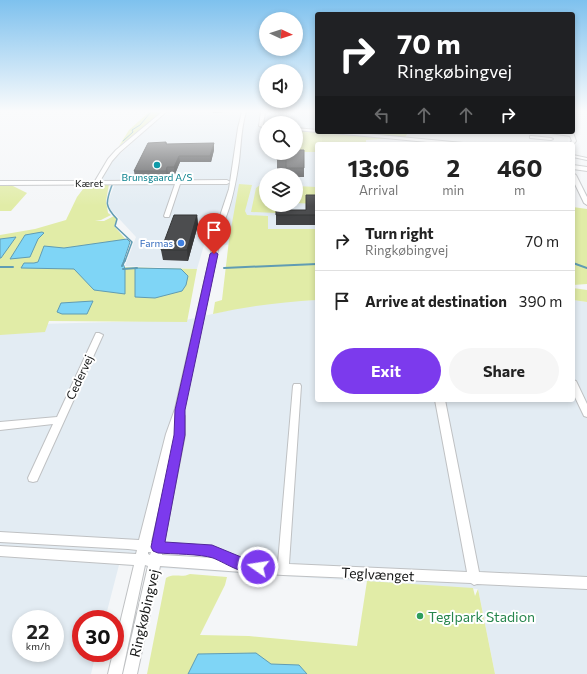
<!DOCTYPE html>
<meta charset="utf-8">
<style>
:root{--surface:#fff;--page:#f6f6f6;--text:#222;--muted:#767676;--line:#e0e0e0;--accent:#7c3aed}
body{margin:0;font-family:Commissioner,sans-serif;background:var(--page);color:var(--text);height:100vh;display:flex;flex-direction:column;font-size:15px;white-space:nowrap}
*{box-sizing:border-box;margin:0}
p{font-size:13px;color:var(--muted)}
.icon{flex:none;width:22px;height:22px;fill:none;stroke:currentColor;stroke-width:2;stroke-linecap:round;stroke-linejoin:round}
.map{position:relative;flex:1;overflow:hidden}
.drawer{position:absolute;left:315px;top:142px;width:260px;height:260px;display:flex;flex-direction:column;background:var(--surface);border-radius:4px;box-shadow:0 2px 6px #0003}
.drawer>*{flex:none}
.banner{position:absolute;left:315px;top:12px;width:260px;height:122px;border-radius:4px;box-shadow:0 2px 6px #0003;background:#202124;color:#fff;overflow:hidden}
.needle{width:26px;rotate:94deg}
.controls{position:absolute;left:259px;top:12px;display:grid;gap:8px}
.controls a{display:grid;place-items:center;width:44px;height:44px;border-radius:50%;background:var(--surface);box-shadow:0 2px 6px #0003;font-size:20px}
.speed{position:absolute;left:12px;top:610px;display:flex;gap:8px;font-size:20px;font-weight:700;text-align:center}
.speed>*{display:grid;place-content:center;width:52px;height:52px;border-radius:50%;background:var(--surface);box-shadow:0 2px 6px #0003;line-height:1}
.speed small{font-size:10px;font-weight:400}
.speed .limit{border:6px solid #d22;background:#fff;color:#111}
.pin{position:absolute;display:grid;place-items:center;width:34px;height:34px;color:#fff;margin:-41px -17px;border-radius:50% 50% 50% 0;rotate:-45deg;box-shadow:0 0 4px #0007}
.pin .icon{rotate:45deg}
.me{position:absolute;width:44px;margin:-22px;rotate:283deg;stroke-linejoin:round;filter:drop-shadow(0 0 3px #0008)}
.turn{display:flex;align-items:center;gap:14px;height:84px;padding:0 16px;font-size:18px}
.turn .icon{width:52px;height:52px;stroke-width:2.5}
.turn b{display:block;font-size:28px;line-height:34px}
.lanes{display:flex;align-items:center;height:38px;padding:0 16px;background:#0003;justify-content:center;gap:20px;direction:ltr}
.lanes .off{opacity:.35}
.eta{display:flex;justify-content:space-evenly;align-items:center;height:68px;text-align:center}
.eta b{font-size:24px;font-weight:700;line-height:28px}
.primary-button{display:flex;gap:8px;margin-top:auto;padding:8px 16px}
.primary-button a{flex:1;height:46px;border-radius:24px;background:var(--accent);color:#fff;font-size:16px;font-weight:700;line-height:46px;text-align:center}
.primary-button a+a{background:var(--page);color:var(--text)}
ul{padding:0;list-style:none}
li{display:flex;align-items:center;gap:12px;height:60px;padding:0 16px;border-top:1px solid var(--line)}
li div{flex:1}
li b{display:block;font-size:15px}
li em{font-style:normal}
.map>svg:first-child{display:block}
.built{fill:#e3ecf3;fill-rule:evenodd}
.green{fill:#e1eca7}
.water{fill:#7fd5f6;stroke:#609cb3}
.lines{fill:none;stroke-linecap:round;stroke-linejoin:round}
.stream-far2{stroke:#609cb3;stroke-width:1}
.stream-far1{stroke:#609cb3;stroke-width:1.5}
.stream{stroke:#609cb3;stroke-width:2}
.minor-casing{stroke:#bfc1c3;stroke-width:2}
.minor{fill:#fff;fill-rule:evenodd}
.wall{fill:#414244}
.shaded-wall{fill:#353637}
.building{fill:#4c4d4f;stroke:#353637}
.route{fill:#7c3aed;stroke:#51269a}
.culture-dot{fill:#0f9aa8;stroke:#fff;stroke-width:1.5}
.shop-dot{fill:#3f7fe0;stroke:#fff;stroke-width:1.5}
.leisure-dot{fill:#2e9e5b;stroke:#fff;stroke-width:1.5}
.labels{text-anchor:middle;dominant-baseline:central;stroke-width:4;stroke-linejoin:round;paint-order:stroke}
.far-culture-label{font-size:10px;fill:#0d838f;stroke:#fff}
.far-street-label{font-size:10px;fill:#171818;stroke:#fff}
.far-shop-label{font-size:10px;fill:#366cbe;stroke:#fff;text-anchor:end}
.street-label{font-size:12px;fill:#171818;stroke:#fff}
.near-street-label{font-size:14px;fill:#171818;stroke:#fff}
.near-leisure-label{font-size:14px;fill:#27864d;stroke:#fff;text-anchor:start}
</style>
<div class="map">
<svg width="587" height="674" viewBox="0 0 587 674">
<rect width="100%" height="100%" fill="#f4f6f8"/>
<!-- built -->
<path class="built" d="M167 112H317V132H357L352 144H317V244L204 245 197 269 125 266 136 237 110 209 108 201 115 184H98L113 160ZM266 123H296V153H266ZM266 175H296V205H266Z
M317 300V400H573V300L587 302V674H495L478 589 119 565 105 619H81V653H96L91 674H0V307L39 324 186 320 265 302ZM21 619H55V653H21Z"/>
<!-- green -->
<path class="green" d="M149 112H162L119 146 129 130Z
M296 130 396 138 366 140V143L376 144H317V152H296Z
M357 132H408L405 138 356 133Z
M109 184 106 201 108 213 111 215 101 220 95 221H104L114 216 117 220 114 226 128 242 119 267 197 269 187 322 49 321 45 332 0 335V258L16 237 0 239V235L35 229 66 220 77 197 86 185Z
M239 184 252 185 245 211 247 215 268 216V229H317V300C282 302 248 306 213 314L215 302 222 300 229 240Z
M0 185H11L27 193 11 211H0Z
M260 185H266V205H277L276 213 251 212 256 188Z
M296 186 317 187V204L296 203Z
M573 207 587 209V284L573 285Z
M573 288 587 290V302L573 300Z
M190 574 227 577 225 585 200 635 249 636 357 646 367 581 473 588 475 596 478 589 495 674H147L166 578C173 573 182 578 190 574Z"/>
<!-- water -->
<path class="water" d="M42 232 44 233 38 239 30 257 10 259 25 235Z
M16 237 1 258H0V239Z
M127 239 130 242 123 263 125 269V294L94 290 74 269 21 268 24 263H34L38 262 44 246 64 248Z
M135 268 181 269 188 276 186 285 182 291 155 298 135 297Z
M93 301 87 314H62L57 312 61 303Z
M256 653 271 664 299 665 307 674H188L198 654Z"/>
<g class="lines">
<!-- stream-far2 -->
<path class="stream-far2" d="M123 141 133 132 132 130 140 125 151 112"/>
<!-- stream-far1 -->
<path class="stream-far1" d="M112 185C106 202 104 206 117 219L115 226 132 242 125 261"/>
<!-- stream -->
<path class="stream" d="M573 263 587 268
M122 266 125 260
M0 267H13
M224 268 317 264
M123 269 137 268"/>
<defs>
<path id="minor" d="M162 112H166L120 152 112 161 100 181 227 180 230 182 227 184H180L169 217H165L164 216 175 184 0 185V181H95L108 159 116 150Z
M242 112H246C241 128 241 145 239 161 236 182 232 203 224 222L183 413 185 416V435L164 543 212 547 245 560 278 563 293 386 294 384H300L301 386 289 564 467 572 435 400H445L479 572 587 577V589L477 584 474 585 471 583 283 575 160 566 137 674H123L148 566 145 565 122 674H108L113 653H115V644L134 565 0 556V546L136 554 137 550 128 549 0 542V532L139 540 166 434 175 409 218 222 229 189 238 128ZM172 449 153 542H151ZM148 552H151L150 555 148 554ZM162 554 212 557 214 558 162 555Z
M261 112H265L263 125 266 126V128L259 126Z
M296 128 317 130V132H318H317L296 130Z
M331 132H348L463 143 465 144H448L333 133Z
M544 132 569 133V132H573L576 141 573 145 569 144 572 141 570 136Z
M532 136 551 138 553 139 551 140 530 138V136Z
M573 155 587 158V160L573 157Z
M573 165 587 167V171L573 169Z
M573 173 576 175 587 197V205L584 203 573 180Z
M96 333H99L103 335 37 481 33 482 29 481 28 478 53 424 0 430V422L57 417Z
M573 380 576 381 577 383 587 404V417L584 416 573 393Z"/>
</defs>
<!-- minor casing -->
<use href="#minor" class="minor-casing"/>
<!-- minor -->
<use href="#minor" class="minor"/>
</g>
<!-- wall -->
<path class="wall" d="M213 112H227L213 113Z
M166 142 167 144 214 150 211 162H180L175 174H168L167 178H135L134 171Z
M304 150V177H296V175H286V169H277V160Z
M278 205H284V208H278Z
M197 215 198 225 188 261 163 260 161 250Z
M276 215H316V225H276Z"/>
<!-- shaded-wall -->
<path class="shaded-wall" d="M214 143V150L211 162 210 156Z
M179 156 180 162 175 174 174 167Z
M167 167 168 174 167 178 166 171Z
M197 215 198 225 188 261 187 250Z"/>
<!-- building -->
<path class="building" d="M166 142V144L214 143 210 156H179L174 167H167L166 171H134L148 143Z
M296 150H304V168H286V160H277L278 153H296Z
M306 195H316V215H276V210H306Z
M174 215H197L187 250H161Z"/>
<!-- sky -->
<linearGradient id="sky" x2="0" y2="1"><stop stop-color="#7ec1ee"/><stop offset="0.54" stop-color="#fafbfc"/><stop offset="1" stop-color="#fafbfc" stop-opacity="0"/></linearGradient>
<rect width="587" height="206" fill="url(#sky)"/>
<!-- route -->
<path class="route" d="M214 251 218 254 185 410V435L165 542 212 545 246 559 263 562 265 567 263 571C246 578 228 564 213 558 201 554 172 554 158 553L153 551 151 547 174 435 175 410 210 254Z"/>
<!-- markers -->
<circle class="culture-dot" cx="157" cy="165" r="4"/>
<circle class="shop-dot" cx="181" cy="243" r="4"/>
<circle class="leisure-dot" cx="420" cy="616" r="4"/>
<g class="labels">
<!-- far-culture labels -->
<g class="far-culture-label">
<text x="157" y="177">Brunsgaard A/S</text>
</g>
<!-- far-street labels -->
<g class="far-street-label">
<text x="89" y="183">Kæret</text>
</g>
<!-- far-shop labels -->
<g class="far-shop-label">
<text x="173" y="243">Farmas</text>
</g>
<!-- street labels -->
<g class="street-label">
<text transform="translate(79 377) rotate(-65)">Cedervej</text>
</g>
<!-- near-street labels -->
<g class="near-street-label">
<text transform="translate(378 574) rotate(3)">Teglvænget</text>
<text transform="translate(144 613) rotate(-77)">Ringkøbingvej</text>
</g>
<!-- near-leisure labels -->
<g class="near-leisure-label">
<text x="428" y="616">Teglpark Stadion</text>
</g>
</g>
</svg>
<div class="controls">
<a><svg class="needle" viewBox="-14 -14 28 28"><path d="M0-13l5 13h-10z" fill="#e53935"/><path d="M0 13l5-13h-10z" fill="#767676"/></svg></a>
<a><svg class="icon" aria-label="sound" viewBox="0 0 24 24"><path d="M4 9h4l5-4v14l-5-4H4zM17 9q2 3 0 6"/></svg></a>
<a><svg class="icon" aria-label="search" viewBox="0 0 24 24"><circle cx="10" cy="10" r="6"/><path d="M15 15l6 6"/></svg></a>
<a><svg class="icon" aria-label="layers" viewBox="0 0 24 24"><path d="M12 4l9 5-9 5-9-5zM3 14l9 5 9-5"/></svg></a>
</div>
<div class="speed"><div>22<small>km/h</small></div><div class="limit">30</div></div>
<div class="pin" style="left:214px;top:254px;background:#d93025"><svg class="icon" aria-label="arrive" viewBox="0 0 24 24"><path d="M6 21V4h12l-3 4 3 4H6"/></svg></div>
<svg class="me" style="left:258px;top:567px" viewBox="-20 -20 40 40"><circle r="17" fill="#7c3aed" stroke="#fff" stroke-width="3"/><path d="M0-11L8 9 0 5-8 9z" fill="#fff"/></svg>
<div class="banner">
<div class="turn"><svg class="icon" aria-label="right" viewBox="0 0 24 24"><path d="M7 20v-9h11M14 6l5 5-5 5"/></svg><div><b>70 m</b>Ringkøbingvej</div></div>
<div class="lanes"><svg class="icon off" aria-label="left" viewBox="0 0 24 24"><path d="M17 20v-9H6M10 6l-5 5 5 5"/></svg><svg class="icon off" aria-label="ahead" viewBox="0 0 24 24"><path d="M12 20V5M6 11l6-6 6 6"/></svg><svg class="icon off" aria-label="ahead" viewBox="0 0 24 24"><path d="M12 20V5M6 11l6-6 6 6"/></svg><svg class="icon" aria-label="right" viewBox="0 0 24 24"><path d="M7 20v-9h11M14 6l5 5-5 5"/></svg></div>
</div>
<section class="drawer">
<div class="eta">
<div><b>13:06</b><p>Arrival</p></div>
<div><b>2</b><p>min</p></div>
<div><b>460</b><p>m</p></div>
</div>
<ul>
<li><svg class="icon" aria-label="right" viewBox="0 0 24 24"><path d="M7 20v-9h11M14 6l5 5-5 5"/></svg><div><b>Turn right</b><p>Ringkøbingvej</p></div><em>70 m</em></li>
<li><svg class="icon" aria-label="arrive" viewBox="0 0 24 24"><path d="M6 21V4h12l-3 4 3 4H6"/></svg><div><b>Arrive at destination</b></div><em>390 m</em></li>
</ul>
<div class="primary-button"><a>Exit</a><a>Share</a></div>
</section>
</div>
